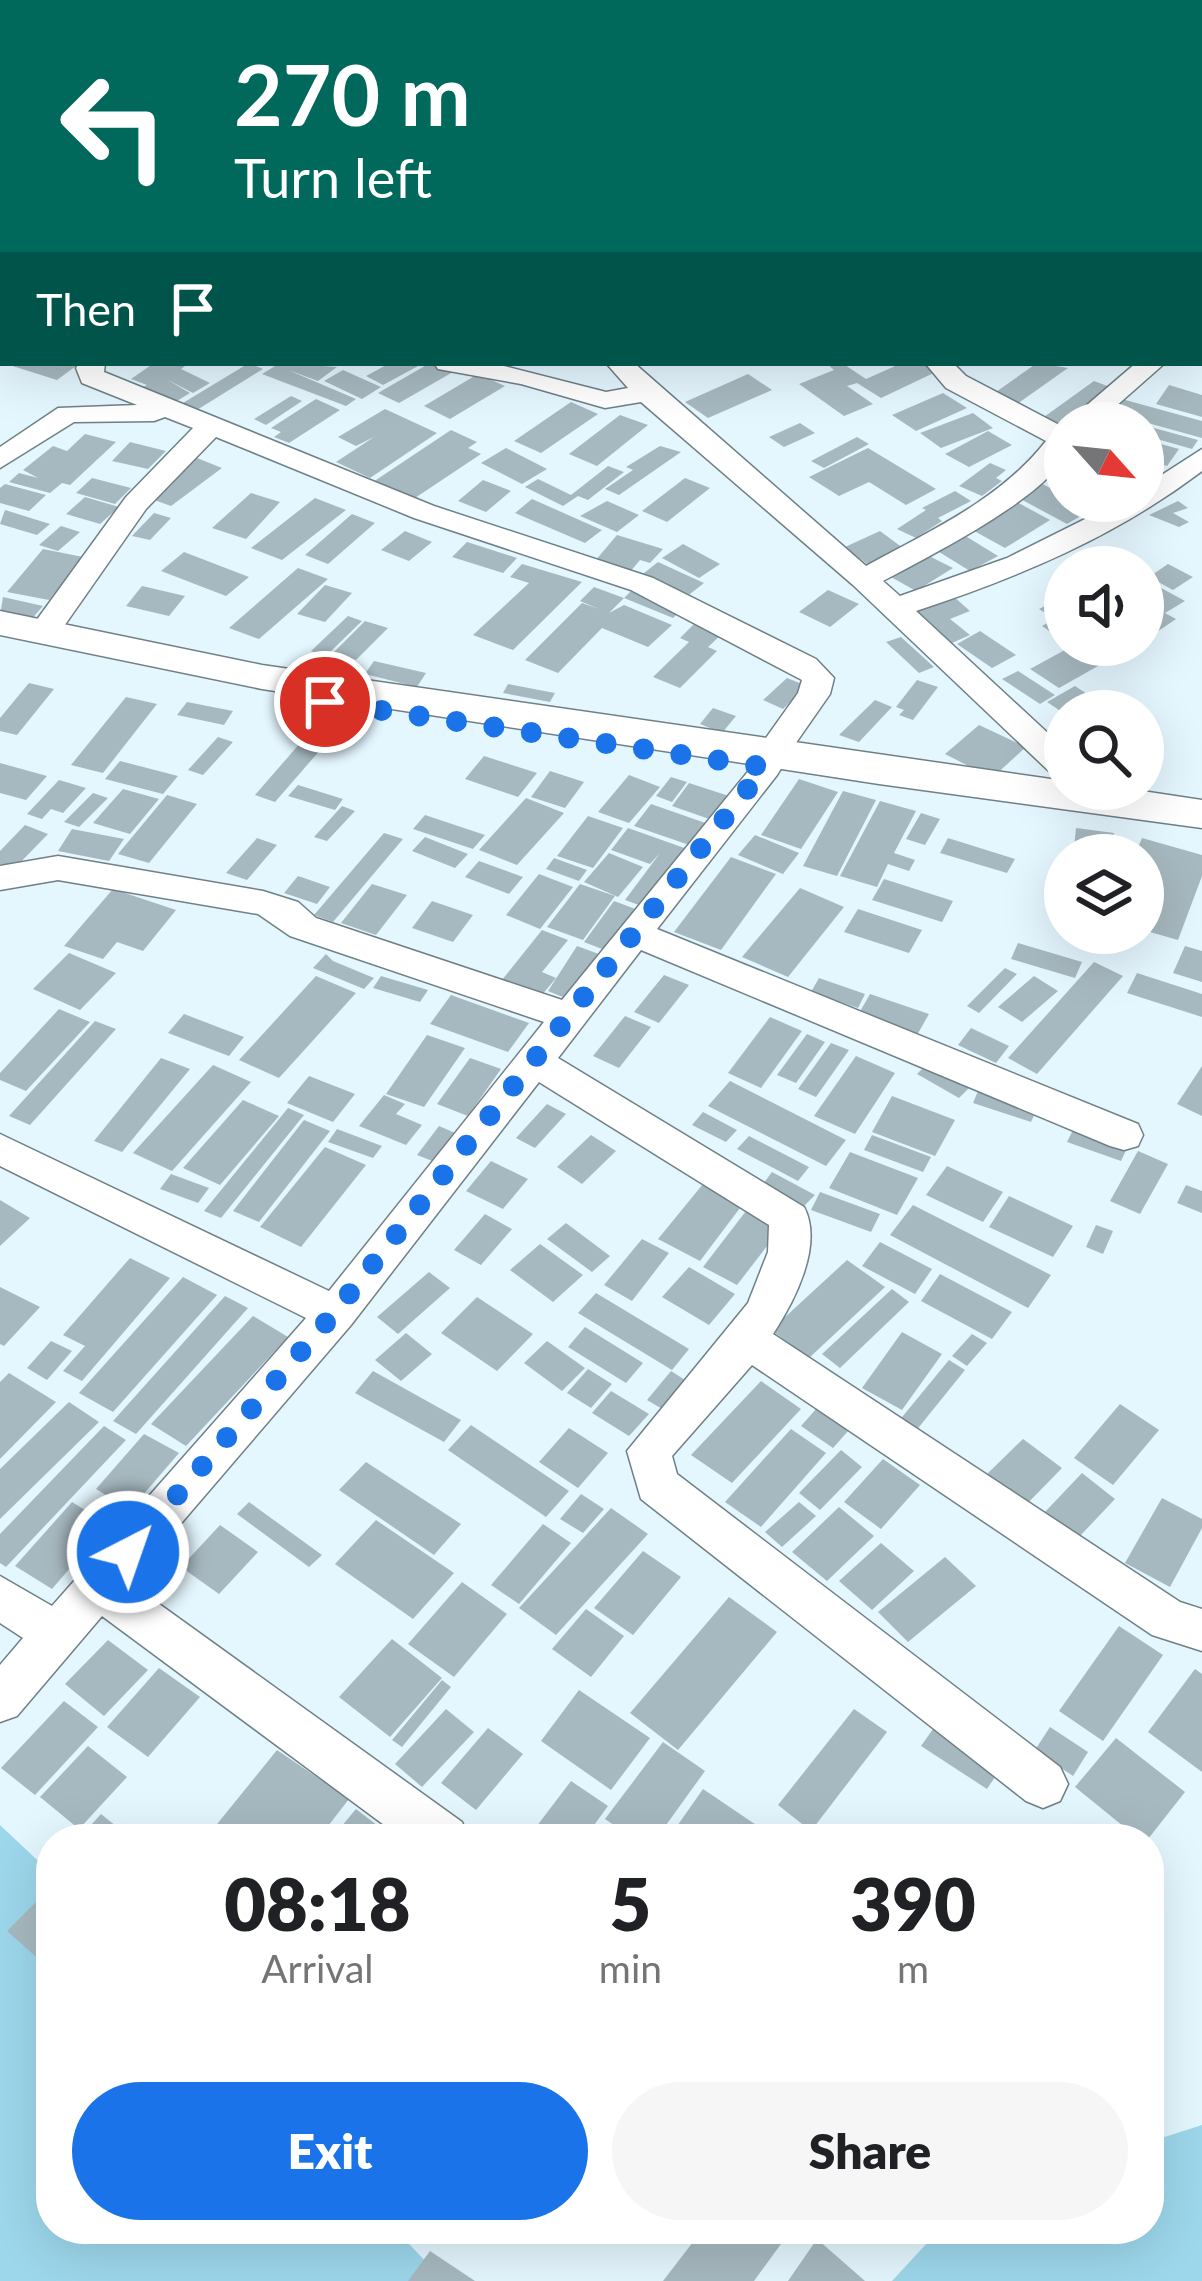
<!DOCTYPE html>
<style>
:root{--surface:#fff;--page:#f6f6f6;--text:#202124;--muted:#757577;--accent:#1a73e8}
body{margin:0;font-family:Lato,sans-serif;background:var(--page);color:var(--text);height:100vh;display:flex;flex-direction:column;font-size:45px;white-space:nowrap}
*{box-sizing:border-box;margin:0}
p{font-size:39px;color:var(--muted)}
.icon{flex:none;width:66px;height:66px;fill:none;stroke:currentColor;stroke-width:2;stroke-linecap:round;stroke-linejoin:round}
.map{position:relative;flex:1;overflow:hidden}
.panel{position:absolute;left:36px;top:1824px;width:1128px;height:420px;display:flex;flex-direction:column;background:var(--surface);border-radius:48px;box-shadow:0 12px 48px #0002}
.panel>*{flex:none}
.banner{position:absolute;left:0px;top:0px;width:1203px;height:366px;box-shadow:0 12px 48px #0002;background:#00695c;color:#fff;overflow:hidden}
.needle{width:78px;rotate:117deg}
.fabs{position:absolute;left:1044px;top:402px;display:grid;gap:24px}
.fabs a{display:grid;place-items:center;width:120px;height:120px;border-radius:50%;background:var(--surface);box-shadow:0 12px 48px #0002;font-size:60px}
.pin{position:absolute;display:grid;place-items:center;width:102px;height:102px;color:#fff;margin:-51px;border:6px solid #fff;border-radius:50%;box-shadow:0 3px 12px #0007}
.me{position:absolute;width:132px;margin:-66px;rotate:41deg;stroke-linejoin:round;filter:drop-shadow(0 0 9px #0008)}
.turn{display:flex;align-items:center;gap:42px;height:252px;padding:0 36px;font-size:54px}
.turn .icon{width:156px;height:156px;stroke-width:2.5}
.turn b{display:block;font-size:84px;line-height:102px}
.then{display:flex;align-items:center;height:114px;padding:0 36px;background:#0003;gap:24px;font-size:45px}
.eta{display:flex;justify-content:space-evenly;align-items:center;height:204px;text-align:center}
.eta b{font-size:72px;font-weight:800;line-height:84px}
.cta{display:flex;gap:24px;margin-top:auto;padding:24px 36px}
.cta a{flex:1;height:138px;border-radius:72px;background:var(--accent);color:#fff;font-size:48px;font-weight:800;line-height:138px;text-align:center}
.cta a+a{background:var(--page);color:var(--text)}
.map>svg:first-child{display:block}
.green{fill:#9dd7ec}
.building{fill:#a7b9c0}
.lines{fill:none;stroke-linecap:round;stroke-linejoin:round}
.minor-casing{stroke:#6f8086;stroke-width:3}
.major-casing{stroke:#6f8086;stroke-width:3}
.minor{fill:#fff;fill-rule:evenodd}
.major{fill:#fff;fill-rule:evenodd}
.route{stroke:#1a73e8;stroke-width:21;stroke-dasharray:0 37.8}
</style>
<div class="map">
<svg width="1202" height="2281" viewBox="0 0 1202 2281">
<rect width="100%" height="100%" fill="#e4f6fe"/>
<!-- green -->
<path class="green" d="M0 1825 51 1873V2229H395L444 2281H0Z
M1202 2125V2281H892L940 2229H1149V2142Z"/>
<!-- building -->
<path class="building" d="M3 363H80L57 380Z
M154 363H189L181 369 210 383 193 393 166 379 190 393 167 407 135 391 147 385 131 379Z
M249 363 263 369 192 413 178 406Z
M280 363 337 367 318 381 288 370 356 399 346 406 262 374Z
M390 363H416L420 365 383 385 366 376Z
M430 363 453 372 399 403 378 393Z
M826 363H842L866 379 902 363H928L940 370 881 398 857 383 847 386 873 404 844 416 799 384 834 370Z
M1037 363 1068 368 1017 404 993 394Z
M343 370 381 387 362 399 324 381Z
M478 374 505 386 450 419 424 406Z
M748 374 772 390 708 418 685 402Z
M1094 381 1110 387 1053 428 1037 422Z
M1169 385 1202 395V417L1156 404Z
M943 393 967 408 916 431 892 415Z
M291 396 302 401 266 425 254 419Z
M1118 398 1202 421V438L1108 412Z
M316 399 340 410 289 443 274 437 281 432 271 428Z
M571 402 598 414 541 453 514 441Z
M385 409 437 433 370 478 336 462 374 437 356 446 338 437Z
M973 413 993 428 941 448 920 433Z
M620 415 648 425 597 466 569 454Z
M800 423 815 433 784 447 769 437Z
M1143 425 1198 440 1192 449 1143 435Z
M451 430 477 442 468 448 481 454 409 502 370 484Z
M988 431 1012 445 969 467 945 454Z
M85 434 116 442 70 485 62 483 50 493 9 482 19 473 38 478 23 470 53 446 67 451Z
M857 437 869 444 824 468 811 461Z
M1143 439 1179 449 1167 466 1143 459Z
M130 442 166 451 148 469 112 461Z
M660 446 681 452 619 495 605 489 633 470 626 467Z
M506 448 547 469 522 484 481 463Z
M868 448 936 489 906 505 869 482 839 496 809 477Z
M197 458 222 468 171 506 146 497Z
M990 463 1006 470 996 478 1002 481 982 496 959 486Z
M608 466 624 472 588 500 578 496 563 506 525 487 538 479 571 495Z
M92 478 131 488 115 504 76 493Z
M685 478 710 488 667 522 642 511Z
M483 480 511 491 486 512 458 501Z
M1037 481 1065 496V501L1091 510 1067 524 1013 495Z
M5 484 46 495 29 511 0 503V488Z
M955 491 971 501 938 518 942 521 916 538 897 529 926 510 922 508Z
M251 493 280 502 246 539 212 528Z
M85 497 119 507 100 524 66 514Z
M315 498 346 510 282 560 251 548Z
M532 499 602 530 585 543 515 513Z
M1013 500 1050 520 1005 548 967 527Z
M607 501 639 515 617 532 580 516Z
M1178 501 1188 508 1173 513 1189 522 1179 527 1149 515Z
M5 510 50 524 37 535 0 524Z
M154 513 171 518 150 540 132 536Z
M352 514 375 523 328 564 305 555Z
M61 526 80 532 58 551 39 545Z
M405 531 432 542 409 561 381 550Z
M880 531 907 551 871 567 845 547Z
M959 532 998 556 970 571 931 547Z
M617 535 663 549 650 563 640 560 630 572 595 561Z
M467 542 517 558 503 573 452 557Z
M683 544 720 564 699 578 662 558Z
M43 549 83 557 49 600 7 592Z
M184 552 249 577 226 596 161 571Z
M927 555 953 568 916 591 891 577Z
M658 562 704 583 685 598 639 577Z
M522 564 582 582 513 650 473 635 529 583 510 577Z
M1168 564 1193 577 1173 590 1149 577Z
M298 568 328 579 259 639 229 628Z
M1143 578 1185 601 1165 613 1176 619 1157 632 1143 624Z
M325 585 352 593 325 622 297 614Z
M142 586 185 596 169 616 126 606Z
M594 587 624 598 609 613 624 605 672 625 648 647 602 628 558 673 525 660 582 603 599 609 580 601Z
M828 590 859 604 830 627 799 612Z
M631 591 680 611 673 618 624 598Z
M953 596 970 611 950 619 970 635 952 643 915 612Z
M3 597 43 606 29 622 0 616Z
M1062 597 1065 626 1052 633 1042 626 1055 619 1039 609Z
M348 616 362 621 325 657 311 651Z
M365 621 388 628 356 660 334 652Z
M695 623 722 634 708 647 717 651 680 688 653 677 689 642 680 638Z
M980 631 1016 655 992 668 957 644Z
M901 637 934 667 919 673 886 642Z
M1074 645H1096L1114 657 1059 688 1030 669Z
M374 661 426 673 417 687 365 674Z
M1018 671 1055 695 1040 704 1002 679Z
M787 678 807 686 783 709 763 700Z
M917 680 938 687 913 720 899 715 904 710 896 707Z
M29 683 54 689 17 735 0 731V718Z
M508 684 539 690 555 693 550 702 503 693Z
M1075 686 1096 700 1065 714 1047 702Z
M126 697 157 704 103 773 71 765Z
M875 700 892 707 859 742 839 735Z
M187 702 233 711 224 725 177 715Z
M713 708 736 716 722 733 700 724Z
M979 725 1026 747 992 778 945 754Z
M315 726 335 733 275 802 255 795Z
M218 737 233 742 203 775 188 770Z
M484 756 537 773 518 797 465 779Z
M120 761 178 776 163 794 105 779Z
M0 763 47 776 26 800 0 793Z
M550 771 584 782 565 808 531 797Z
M629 775 660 787 629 823 598 812Z
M671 777 687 782 672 802 656 796Z
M799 779 838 792 801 849 761 835Z
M59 780 86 788 63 813 51 809 42 819 27 814Z
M689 783 729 796 712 820 672 806Z
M298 785 343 799 335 810 288 796Z
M123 789 159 799 130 834 93 823Z
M843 791 876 800 837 876 803 866Z
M93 793 108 798 79 827 64 822Z
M167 795 197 804 149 863 118 854Z
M526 798 564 813 517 865 479 850Z
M880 801 916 811 894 853 915 860 909 871 888 864 877 887 840 876Z
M651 804 714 826 698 848 634 826Z
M342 806 355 811 327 841 314 837Z
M921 813 940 819 925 845 906 839Z
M425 815 485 835 473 849 413 829Z
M588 816 623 828 593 868 557 856Z
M25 825 48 834 14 869 0 864V851Z
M628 828 690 850 650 909 625 900 660 853 650 864 611 850Z
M1076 828 1114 833 1111 853 1074 848Z
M72 829 124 839 109 861 58 851Z
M384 833 403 839 333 922 314 915Z
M755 835 799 853 783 874 738 855Z
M425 837 468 854 455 868 412 851Z
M257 838 277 845 247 880 226 873Z
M948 838 1015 859 1007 873 940 853Z
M1142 838 1202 855V876L1178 940 1143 930V855H1135Z
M609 853 643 867 618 897 584 882Z
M731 857 776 874 721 950 674 932Z
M554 858 587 870 579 881 546 869Z
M479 861 523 877 509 894 465 877Z
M539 874 573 887 540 929 506 915Z
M298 876 330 887 317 904 284 893Z
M884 879 953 901 942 922 872 900Z
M372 884 407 895 376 935 341 923Z
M580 884 615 896 583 940 547 927Z
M800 888 844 907 788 977 742 957Z
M113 889 176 910 143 951 117 942 103 959 64 946Z
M432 901 473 915 453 942 412 928Z
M614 901 638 910 612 953 584 942Z
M858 909 922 930 909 953 844 932Z
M542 930 568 940 542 972 556 978 541 996 502 980Z
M1018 943 1082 962 1075 978 1011 959Z
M577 946 607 957 575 1002 548 991Z
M1185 946 1202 951V982L1173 973Z
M69 953 116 973 80 1010 33 989Z
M326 954 333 961 374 978 364 989 313 968Z
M1094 962 1123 976 1037 1074 1008 1058Z
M1005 968 1017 974 979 1013 967 1006Z
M1137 973 1202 994V1017L1127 993Z
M664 975 689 985 659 1023 634 1012Z
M316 976 356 993 279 1078 239 1060Z
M381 976 428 990 420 1002 373 988Z
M1034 976 1058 991 1022 1022 998 1007Z
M819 978 865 994 858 1008 811 992Z
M870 994 929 1014 917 1035 858 1015Z
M451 995 529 1023 508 1052 430 1024Z
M59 1009 90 1022 26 1091 0 1080V1073Z
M184 1014 244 1037 229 1056 168 1033Z
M625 1016 651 1027 619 1068 593 1056Z
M770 1017 802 1031 761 1088 728 1073Z
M95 1021 116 1029 30 1125 9 1116Z
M971 1028 1009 1046 996 1063 958 1045Z
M807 1034 825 1042 796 1083 777 1075Z
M427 1035 465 1048 424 1107 386 1094Z
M831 1043 849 1050 816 1097 798 1089Z
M856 1056 895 1073 855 1134 814 1116Z
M161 1058 190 1069 122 1152 94 1141Z
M470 1058 501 1069 468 1116 437 1104Z
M932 1059 973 1084 959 1098 917 1074Z
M213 1065 251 1082 172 1171 133 1153Z
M1202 1066V1116L1177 1104Z
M309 1076 355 1094 333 1122 287 1103Z
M730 1081 846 1140 826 1166 708 1106Z
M978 1091 1037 1109 1031 1122 973 1103Z
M384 1095 405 1104 396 1114 422 1125 406 1145 359 1126Z
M892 1096 955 1120 935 1156 872 1132Z
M243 1100 279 1116 220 1185 183 1168Z
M547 1104 566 1114 535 1148 516 1138Z
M288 1108 304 1115 221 1218 204 1211Z
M703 1112 737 1130 726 1142 692 1125Z
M304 1120 330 1131 259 1222 233 1211Z
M439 1126 462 1136 440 1164 417 1155Z
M1075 1126 1128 1146 1121 1161 1067 1142Z
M337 1129 382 1146 373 1158 328 1142Z
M591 1135 616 1151 582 1184 557 1167Z
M872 1135 931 1157 923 1172 864 1150Z
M749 1136 809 1167 798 1181 737 1149Z
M325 1147 366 1165 301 1247 260 1227Z
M1138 1151 1168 1164 1140 1214 1110 1201Z
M850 1152 918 1178 897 1215 829 1188Z
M491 1161 528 1179 503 1209 466 1191Z
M947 1166 1003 1192 983 1222 926 1195Z
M772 1172 815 1195 804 1206 763 1184Z
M171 1174 209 1188 198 1203 160 1189Z
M703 1184 743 1204 700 1261 658 1239Z
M1186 1185 1202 1191V1213L1177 1203Z
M820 1192 880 1214 871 1232 811 1210Z
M1009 1196 1073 1226 1053 1257 989 1227Z
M0 1200 30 1218 0 1246Z
M913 1205 1051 1275 1028 1308 890 1235Z
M746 1211 781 1228 737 1285 703 1267Z
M485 1214 512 1229 481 1265 454 1250Z
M566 1223 610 1256 592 1272 547 1239Z
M1096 1225 1113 1231 1103 1254 1086 1247Z
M642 1239 669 1253 632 1301 604 1285Z
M880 1242 932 1269 915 1294 862 1266Z
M540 1244 583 1275 553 1302 510 1270Z
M130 1258 170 1278 82 1381 63 1371 85 1346 63 1335Z
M847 1260 885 1287 809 1358 771 1330Z
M689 1267 735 1294 709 1325 662 1297Z
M429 1272 450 1288 398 1334 377 1317Z
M940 1274 1012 1312 992 1339 921 1301Z
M183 1277 217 1295 113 1412 79 1393Z
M0 1287 40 1307 4 1346 0 1344Z
M892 1289 909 1302 840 1368 822 1354Z
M596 1293 689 1349 672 1370 578 1313Z
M225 1296 248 1308 136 1434 113 1421Z
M477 1297 533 1334 497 1371 441 1333Z
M253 1316 288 1337 186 1446 151 1424Z
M585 1327 643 1363 626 1383 568 1347Z
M902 1332 942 1354 902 1410 862 1388Z
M406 1333 432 1354 401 1381 375 1360Z
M972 1334 987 1343 967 1366 952 1356Z
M51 1341 72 1351 47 1380 27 1368Z
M547 1341 585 1368 562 1391 524 1363Z
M949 1360 965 1370 915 1432 898 1422Z
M588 1369 612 1384 591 1408 567 1393Z
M373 1371 461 1420 444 1442 355 1393Z
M671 1371 693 1385 669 1413 647 1400Z
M9 1373 56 1402 0 1459V1382Z
M761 1381 801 1409 732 1483 691 1455Z
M611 1391 649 1414 629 1436 592 1413Z
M69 1402 99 1422 0 1519V1469Z
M1120 1404 1159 1430 1113 1485 1074 1458Z
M816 1409 849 1430 833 1448 801 1426Z
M471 1425 569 1491 546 1517 448 1450Z
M104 1426 126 1440 6 1567 0 1563V1534Z
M569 1428 608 1453 578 1488 539 1462Z
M791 1429 826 1453 761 1527 725 1502Z
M144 1434 179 1453 130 1510 96 1489Z
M1023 1439 1062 1468 1024 1507 985 1476Z
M841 1450 862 1467 820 1510 799 1493Z
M883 1459 920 1485 881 1529 844 1502Z
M366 1462 461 1524 434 1555 339 1490Z
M1082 1473 1115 1499 1079 1537 1045 1512Z
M581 1494 604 1509 583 1533 560 1519Z
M1162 1498 1202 1519V1528L1170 1587 1125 1563Z
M72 1502 108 1524 52 1589 15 1566Z
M249 1502 322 1555 309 1567 237 1514Z
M799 1502 816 1516 782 1547 765 1532Z
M839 1507 874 1536 827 1581 792 1552Z
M611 1508 648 1534 556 1635 519 1608Z
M376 1520 454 1573 413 1619 335 1564Z
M543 1524 571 1543 519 1604 491 1585Z
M220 1525 258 1552 219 1594 181 1567Z
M881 1543 914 1571 872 1610 839 1581Z
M643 1551 681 1577 633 1635 594 1608Z
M945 1557 976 1586 908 1642 878 1612Z
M462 1582 507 1614 454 1677 408 1644Z
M729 1597 777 1632 678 1750 630 1713Z
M586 1609 624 1636 591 1677 552 1649Z
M1119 1626 1163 1655 1103 1741 1059 1711Z
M392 1639 442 1678 390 1737 339 1697Z
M108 1640 148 1670 104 1716 65 1684Z
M159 1668 200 1697 148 1757 107 1727Z
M1195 1669 1202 1674V1772L1148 1732Z
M442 1680 451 1687 402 1747 392 1740Z
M579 1690 650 1738 611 1790 541 1741Z
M64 1701 98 1727 35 1795 1 1768Z
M446 1709 474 1732 422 1787 395 1764Z
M854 1709 887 1732 811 1831 778 1805Z
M938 1722 1003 1765 987 1789 921 1746Z
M1050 1727 1088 1752 1073 1776 1035 1750Z
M488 1728 523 1754 476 1810 441 1783Z
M1116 1738 1185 1792 1148 1839H1139L1075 1787Z
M663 1742 705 1771 656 1839H634L605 1819Z
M88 1746 127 1777 79 1829 40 1797Z
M277 1750 349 1799 318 1839H205Z
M571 1781 608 1806 584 1839H527Z
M703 1789 777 1839H668Z
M356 1809 395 1839H331Z
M101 1814 132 1839 80 1837Z
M51 1887V1954L43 1963 7 1931Z
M703 2229H792L754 2281H663Z
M817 2239 865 2281H788Z
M430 2251 475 2281H408Z"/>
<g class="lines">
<defs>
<path id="minor" d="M454 0H567L570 3H451Z
M722 0H744L720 3Z
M913 0H935L912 3Z
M1123 0H1145L1122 3Z
M3 164V178L0 179V165Z
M1200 203H1202V217H1200Z
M1202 302V320L1200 321V303Z
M79 363H105L104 372 434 506 653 578 816 659 834 678 830 694 784 760 778 761 782 767 777 775 657 929 1138 1124 1143 1135 1138 1146 1124 1150 1110 1146 641 950 558 1058 804 1207C824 1245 794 1302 773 1334L1180 1602 1202 1609V1651L1152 1635 752 1365 672 1456 677 1474 1060 1767 1068 1784 1060 1801 1043 1808 1026 1801 641 1499 627 1451 748 1303 768 1252 769 1225 539 1082 351 1325 130 1583 462 1822 469 1839H403L102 1616 17 1716 0 1722V1665L23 1638 0 1623V1576L52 1606 306 1318 0 1166V1134L329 1291 544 1022 290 936 258 914 58 880 0 890V866L58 856 263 891 298 902 316 918 562 1000 759 758 756 752 798 693 802 680 631 590 414 518 216 437 146 509 55 639H33L28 632 126 497 193 428 165 417 154 421 74 422 0 468V447L58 408 137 405 82 383 76 368Z
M434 363H492L606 392 628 388 606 363H634L866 566C930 531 1001 499 1046 441L946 388 925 363H953L966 376 1065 428C1065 436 1067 449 1064 456 1047 497 924 559 883 581L900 596 1007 558 1121 501H1143V487L1202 449V471C1115 537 1019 577 916 611L1065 749V778L1053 775 853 585 641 402 605 408 521 384 438 369Z
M1136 363H1165L1097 423H1066Z"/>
<path id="major" d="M0 611 262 665 1065 781V789H1129L1202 800V828L879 784 262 689 0 635Z"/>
</defs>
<!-- minor casing -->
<use href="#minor" class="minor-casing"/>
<!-- major casing -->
<use href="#major" class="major-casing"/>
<!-- minor -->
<use href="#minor" class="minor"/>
<!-- major -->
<use href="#major" class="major"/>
</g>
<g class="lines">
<!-- route -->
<path class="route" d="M128 1552 335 1312 765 767 325 702"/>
</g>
</svg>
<div class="fabs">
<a><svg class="needle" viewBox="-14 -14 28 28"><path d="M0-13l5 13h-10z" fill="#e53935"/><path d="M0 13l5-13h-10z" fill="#757577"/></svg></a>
<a><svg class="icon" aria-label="sound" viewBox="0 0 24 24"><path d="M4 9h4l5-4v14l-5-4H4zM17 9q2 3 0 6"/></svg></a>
<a><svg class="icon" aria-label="search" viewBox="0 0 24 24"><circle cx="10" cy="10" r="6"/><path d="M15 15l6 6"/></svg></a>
<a><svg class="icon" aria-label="layers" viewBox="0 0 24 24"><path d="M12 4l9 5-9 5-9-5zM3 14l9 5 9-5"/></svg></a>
</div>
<div class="pin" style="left:325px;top:702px;background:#d93025"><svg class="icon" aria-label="arrive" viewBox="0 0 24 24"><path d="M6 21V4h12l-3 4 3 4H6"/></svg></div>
<svg class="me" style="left:128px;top:1552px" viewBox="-20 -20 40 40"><circle r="17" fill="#1a73e8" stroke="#fff" stroke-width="3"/><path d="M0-11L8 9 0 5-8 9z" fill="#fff"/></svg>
<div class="banner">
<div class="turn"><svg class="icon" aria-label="left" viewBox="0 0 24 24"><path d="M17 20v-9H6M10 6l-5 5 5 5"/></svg><div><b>270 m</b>Turn left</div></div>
<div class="then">Then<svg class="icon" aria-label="arrive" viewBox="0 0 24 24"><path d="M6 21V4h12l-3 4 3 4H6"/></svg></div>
</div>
<section class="panel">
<div class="eta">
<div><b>08:18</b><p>Arrival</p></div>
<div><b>5</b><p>min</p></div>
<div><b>390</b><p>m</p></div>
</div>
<div class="cta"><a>Exit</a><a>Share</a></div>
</section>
</div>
